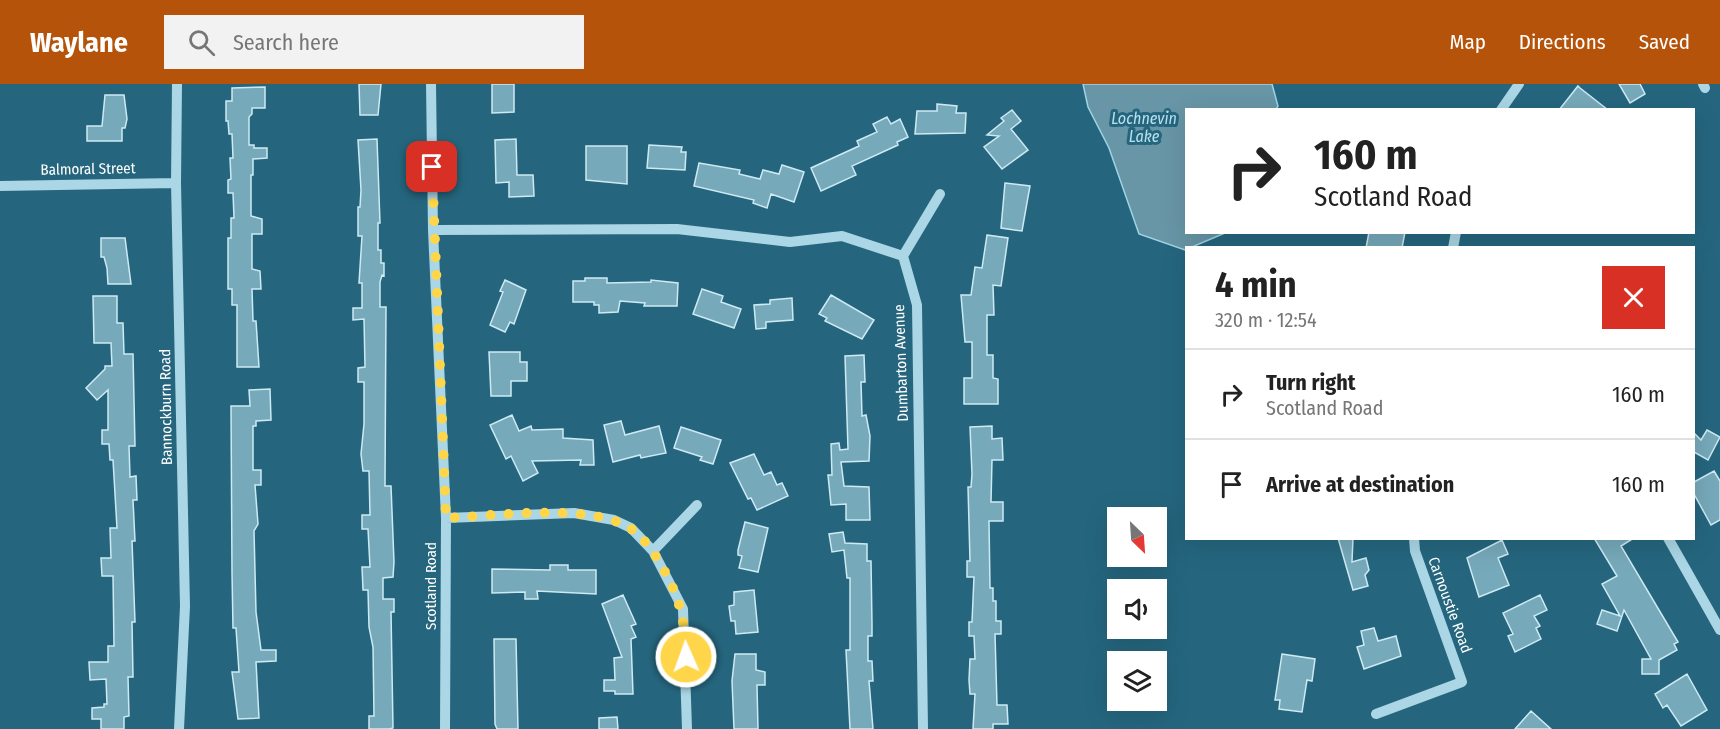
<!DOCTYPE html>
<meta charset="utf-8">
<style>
:root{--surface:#fff;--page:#f2f2f2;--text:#222;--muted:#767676;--line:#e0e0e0;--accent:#b45309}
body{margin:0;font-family:"Fira Sans Condensed",sans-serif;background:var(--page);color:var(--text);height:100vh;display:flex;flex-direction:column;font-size:22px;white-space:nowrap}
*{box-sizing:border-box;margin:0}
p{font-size:20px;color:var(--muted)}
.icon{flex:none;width:33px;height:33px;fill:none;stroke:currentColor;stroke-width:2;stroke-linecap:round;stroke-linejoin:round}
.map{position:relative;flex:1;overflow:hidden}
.drawer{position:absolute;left:1185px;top:162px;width:510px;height:294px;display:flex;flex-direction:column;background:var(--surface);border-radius:0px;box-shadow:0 6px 24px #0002}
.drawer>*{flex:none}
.hud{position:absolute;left:1185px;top:24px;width:510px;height:126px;border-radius:0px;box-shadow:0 6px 24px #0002;background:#fff;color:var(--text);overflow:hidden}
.needle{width:39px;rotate:155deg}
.tools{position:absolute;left:1107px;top:423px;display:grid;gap:12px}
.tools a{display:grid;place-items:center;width:60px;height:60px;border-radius:0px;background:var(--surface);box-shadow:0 6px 24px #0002;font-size:30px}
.pin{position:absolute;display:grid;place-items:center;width:51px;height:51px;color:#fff;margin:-26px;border-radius:12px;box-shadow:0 3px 9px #0006}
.me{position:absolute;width:66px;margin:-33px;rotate:358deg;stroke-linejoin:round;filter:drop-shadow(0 0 4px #0008)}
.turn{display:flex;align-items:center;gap:21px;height:126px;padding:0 30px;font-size:27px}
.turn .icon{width:78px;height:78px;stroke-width:2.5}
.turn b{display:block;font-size:42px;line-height:51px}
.round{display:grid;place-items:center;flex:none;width:63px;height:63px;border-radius:0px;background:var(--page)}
.summary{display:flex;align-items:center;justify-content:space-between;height:102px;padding:0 30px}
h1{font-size:36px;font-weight:700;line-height:45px}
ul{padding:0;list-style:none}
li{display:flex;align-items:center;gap:18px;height:90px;padding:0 30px;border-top:2px solid var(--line)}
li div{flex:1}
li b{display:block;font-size:22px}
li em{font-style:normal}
header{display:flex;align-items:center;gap:36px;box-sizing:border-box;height:84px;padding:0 30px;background:var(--accent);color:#fff}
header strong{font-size:28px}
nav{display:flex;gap:33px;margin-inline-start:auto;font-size:21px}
.search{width:420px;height:54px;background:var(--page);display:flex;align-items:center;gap:15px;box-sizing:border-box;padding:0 21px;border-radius:0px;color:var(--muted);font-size:22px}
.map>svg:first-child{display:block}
.water{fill:#6896a6;stroke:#9ed5e6;stroke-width:1.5}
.building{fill:#76a9ba;stroke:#cdeaf4;stroke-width:1.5}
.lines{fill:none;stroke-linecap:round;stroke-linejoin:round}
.minor{stroke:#aad6e5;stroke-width:10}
.route{stroke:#ffd54a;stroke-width:10;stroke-dasharray:0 18}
.labels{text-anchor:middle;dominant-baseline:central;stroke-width:6;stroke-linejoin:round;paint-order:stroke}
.street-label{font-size:15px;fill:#fff;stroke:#25667e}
.water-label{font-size:16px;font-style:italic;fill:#b9e1ee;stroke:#25667e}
</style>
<header>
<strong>Waylane</strong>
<div class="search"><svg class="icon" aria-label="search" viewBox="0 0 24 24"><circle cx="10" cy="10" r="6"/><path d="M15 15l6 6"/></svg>Search here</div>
<nav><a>Map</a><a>Directions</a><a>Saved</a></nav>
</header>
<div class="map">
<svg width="1720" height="645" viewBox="0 0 1720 645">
<rect width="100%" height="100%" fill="#25667e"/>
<!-- water -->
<path class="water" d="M1083 0H1272L1278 22 1276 25 1186 26V148L1225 149 1185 166 1139 150 1109 64 1088 23Z"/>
<!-- building -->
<path class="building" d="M359 0H381L378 31H360Z
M492 0H514V28L492 29Z
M1619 0H1640L1645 10 1630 19Z
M1578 2 1580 4 1608 26H1559Z
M265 3V24H252V30L249 33V61H254V64H267V74L253 75V91H251V132L262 135V150H252V185L260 187 261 205H252L253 237H256L259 283H237V221H232V205H228V154H231V134H234L233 109H228V96L231 95 230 74H233L232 50H229L228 37H226V17H232V4Z
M105 11H124L127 35 125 44H122V57H87V42H102Z
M937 20 957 22 956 29H966L965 49 915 50 917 27H937Z
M1012 26 1021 37 1011 45 1028 66 1002 85 984 63 999 52 987 51 1004 37 1001 34Z
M887 33 891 40 900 35 908 53 897 58 898 61 852 82 856 91 821 107 811 84 859 62 857 57 877 48 873 40Z
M377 55 380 139H378V166H381V179H384V192L382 191 380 198V223H386L385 402H391L394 478 393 493 383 494V515H394V528H391L393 644 389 645H369V632H374L373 563 369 543 368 506H363L362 483H370L368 445H362V431H370L369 387H363L361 370 364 340V298H358V284L365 283 364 235 353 236V224H362V199H359L362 152H358V123H360L361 106 358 56Z
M516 55 517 91H533L534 112 509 113V98L496 99 495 56Z
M649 61 682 63 681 68H686L685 86 647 84Z
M586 62H627V100L586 96Z
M699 79 740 86 739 90 760 95 763 86 779 90 782 81 804 88 794 118 771 110 767 124 753 119 754 116 694 102Z
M1005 99 1030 102 1022 147 1001 144Z
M1369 148H1405L1402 164H1366Z
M987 151 1008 154 1001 202 993 201 994 231H987V271H993V294L998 295V320H964V294H972V258H965L961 211H971L975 183 982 184Z
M101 154H125L131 200H108L107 184 104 173H101Z
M585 194H607V199L651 198V196L678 199 677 222H644L645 219 620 217 618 228 599 229V221H594V218H573V197H585Z
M505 196 526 206 514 240 510 238 505 248 490 241 503 208 500 207Z
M702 205 723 212 721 218 741 225 734 244 693 230Z
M831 211 874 236 862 255 825 237 827 234 819 230Z
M93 212H117V239H123L124 270H133L135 362H129L130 393 136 392 137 416H133L135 457H132L135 538H132L133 593H128L129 632 124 633V645H101V635H92V624L104 623V620H107L106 595 90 596 89 578H108V562H114L113 492H102L101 474H111L110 444H117L113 376H110L109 360H102V346H108V306L97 316 86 304 105 285V282H112L111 259H94Z
M792 214 793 236 766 238V244L756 245 754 221 770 220V216Z
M489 268H520V278H527V297H511V312H491Z
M864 271 865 298H861L862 332 866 331 870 352 869 377 841 378 844 402 869 403 870 436H846V420L831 421 828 391H832L831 360 839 359 840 366 848 365 845 272Z
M270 305 271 336 256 337V342H253V386H261V401H255L258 440 254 447 256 528 261 566H276V577L256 578 259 634 238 635 232 588H239L236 544H233L232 489 231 322H250L249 306Z
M512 331 519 347 531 342 532 346 563 345V354L593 356 594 381H580L581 376 532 377 538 389 523 397 511 372 506 375 490 341Z
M621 337 625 351 659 342 666 369 641 374 640 371 613 378 604 341Z
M992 342V355L1002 354 1003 376H992L991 418H1003V437H989L990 504H993V517H996V537H1001V550H995L997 621H1007L1008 640H993V645H973L975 610H970L969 596 970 575H975L974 552H969V538H972L974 493H967V477H970L968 403H971L972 390 970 343Z
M681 343 721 356 713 380 700 376 702 373 674 364Z
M1707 346 1720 353 1708 376 1694 368V349L1701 356Z
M754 370 764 391 771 388 777 401 782 399 788 412 757 426 751 414 748 415 730 379Z
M1714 387 1720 397V436L1711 441 1694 410V398Z
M745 438 768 444 758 488 739 484 742 472 738 471V466Z
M843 448 845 459 867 460V477H871L872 540V552H868V577H872L873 597H869L873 645H850L846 566H850V494H847L844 466 832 468 829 450Z
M1338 454H1353L1352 478 1366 474 1369 486 1365 491 1368 502 1353 506Z
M1594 454H1634L1621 462 1678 558 1674 560 1677 566 1659 576V590H1642V575H1651L1624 526 1617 547 1597 540 1602 526 1620 532 1602 500 1617 492Z
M1502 456 1508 470 1498 474 1509 501 1479 513 1467 474Z
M550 481H568V486H596V510L537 507 538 515H525V508L492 509V485L550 486Z
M754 506 758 548 736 550 735 537H731L729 522 734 521V508Z
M623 511 636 540 631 542 636 553 631 555 633 610H615V607H604V596H615L614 574 622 573 602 520Z
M1540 511 1547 526 1534 532 1540 542 1536 544 1541 555 1515 568 1508 552 1513 550 1503 529Z
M1374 544 1378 557 1396 552 1401 572 1364 585 1357 563 1364 561 1361 547Z
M494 555H516L518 645H497L495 640Z
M735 570H756V586L765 588V601H757L758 645H734L732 597Z
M1282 570 1315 575 1312 597 1307 596 1302 628 1279 625 1280 616H1275Z
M1687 590 1707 626 1681 642 1667 621 1663 624 1655 610Z
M1531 627 1551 645H1515Z
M617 633 618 645H599V634Z"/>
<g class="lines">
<!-- minor -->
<path class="minor" d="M177 0 176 99 185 522 179 645
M431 0 433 146 446 434 445 645
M1703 0 1705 4
M1501 26 1519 0
M0 102 176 99
M433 146 677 145 790 158 842 152 903 172
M1453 164 1456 148
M903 172 917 221 923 645
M903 172 940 110
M446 434 574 429 614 436 631 444 653 467 683 525 687 645
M1668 454 1720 546
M653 467 697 421
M1376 630 1462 598 1415 467 1414 454"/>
</g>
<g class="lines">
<!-- route -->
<path class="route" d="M432 83 446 434C495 432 587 419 628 443 642 451 653 467 661 481 680 513 685 536 686 573"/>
</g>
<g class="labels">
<!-- street labels -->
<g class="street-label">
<text transform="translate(88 85) rotate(-1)">Balmoral Street</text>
<text transform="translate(901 279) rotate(-92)">Dumbarton Avenue</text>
<text transform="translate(166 323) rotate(-91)">Bannockburn Road</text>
<text transform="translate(431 502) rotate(-90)">Scotland Road</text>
<text transform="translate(1450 521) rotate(70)">Carnoustie Road</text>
</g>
<!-- water labels -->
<g class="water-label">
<text x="1144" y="34">Lochnevin<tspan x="1144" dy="18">Lake</tspan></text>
</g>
</g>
</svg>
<div class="tools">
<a><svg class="needle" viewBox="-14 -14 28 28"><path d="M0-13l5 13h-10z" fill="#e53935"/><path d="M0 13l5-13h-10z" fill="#767676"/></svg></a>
<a><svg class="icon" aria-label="sound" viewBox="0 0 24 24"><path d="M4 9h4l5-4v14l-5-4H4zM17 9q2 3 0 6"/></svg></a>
<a><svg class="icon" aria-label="layers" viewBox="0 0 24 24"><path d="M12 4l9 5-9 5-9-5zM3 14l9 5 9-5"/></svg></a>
</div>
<div class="pin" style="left:432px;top:83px;background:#d93025"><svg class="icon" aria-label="arrive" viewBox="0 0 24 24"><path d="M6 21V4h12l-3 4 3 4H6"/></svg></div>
<svg class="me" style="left:686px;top:573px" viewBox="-20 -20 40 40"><circle r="17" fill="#ffd54a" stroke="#fff" stroke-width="3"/><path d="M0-11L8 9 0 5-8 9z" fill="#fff"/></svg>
<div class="hud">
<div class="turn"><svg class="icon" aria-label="right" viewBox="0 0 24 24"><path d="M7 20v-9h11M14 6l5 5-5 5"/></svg><div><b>160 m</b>Scotland Road</div></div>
</div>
<section class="drawer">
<div class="summary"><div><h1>4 min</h1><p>320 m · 12:54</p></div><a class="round" style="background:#d93025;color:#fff"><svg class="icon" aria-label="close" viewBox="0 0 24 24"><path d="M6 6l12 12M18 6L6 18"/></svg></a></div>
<ul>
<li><svg class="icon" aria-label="right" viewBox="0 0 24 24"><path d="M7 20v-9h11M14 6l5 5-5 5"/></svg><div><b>Turn right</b><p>Scotland Road</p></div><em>160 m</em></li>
<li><svg class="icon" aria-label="arrive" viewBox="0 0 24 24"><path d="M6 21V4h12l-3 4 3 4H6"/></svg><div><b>Arrive at destination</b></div><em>160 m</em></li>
</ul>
</section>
</div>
